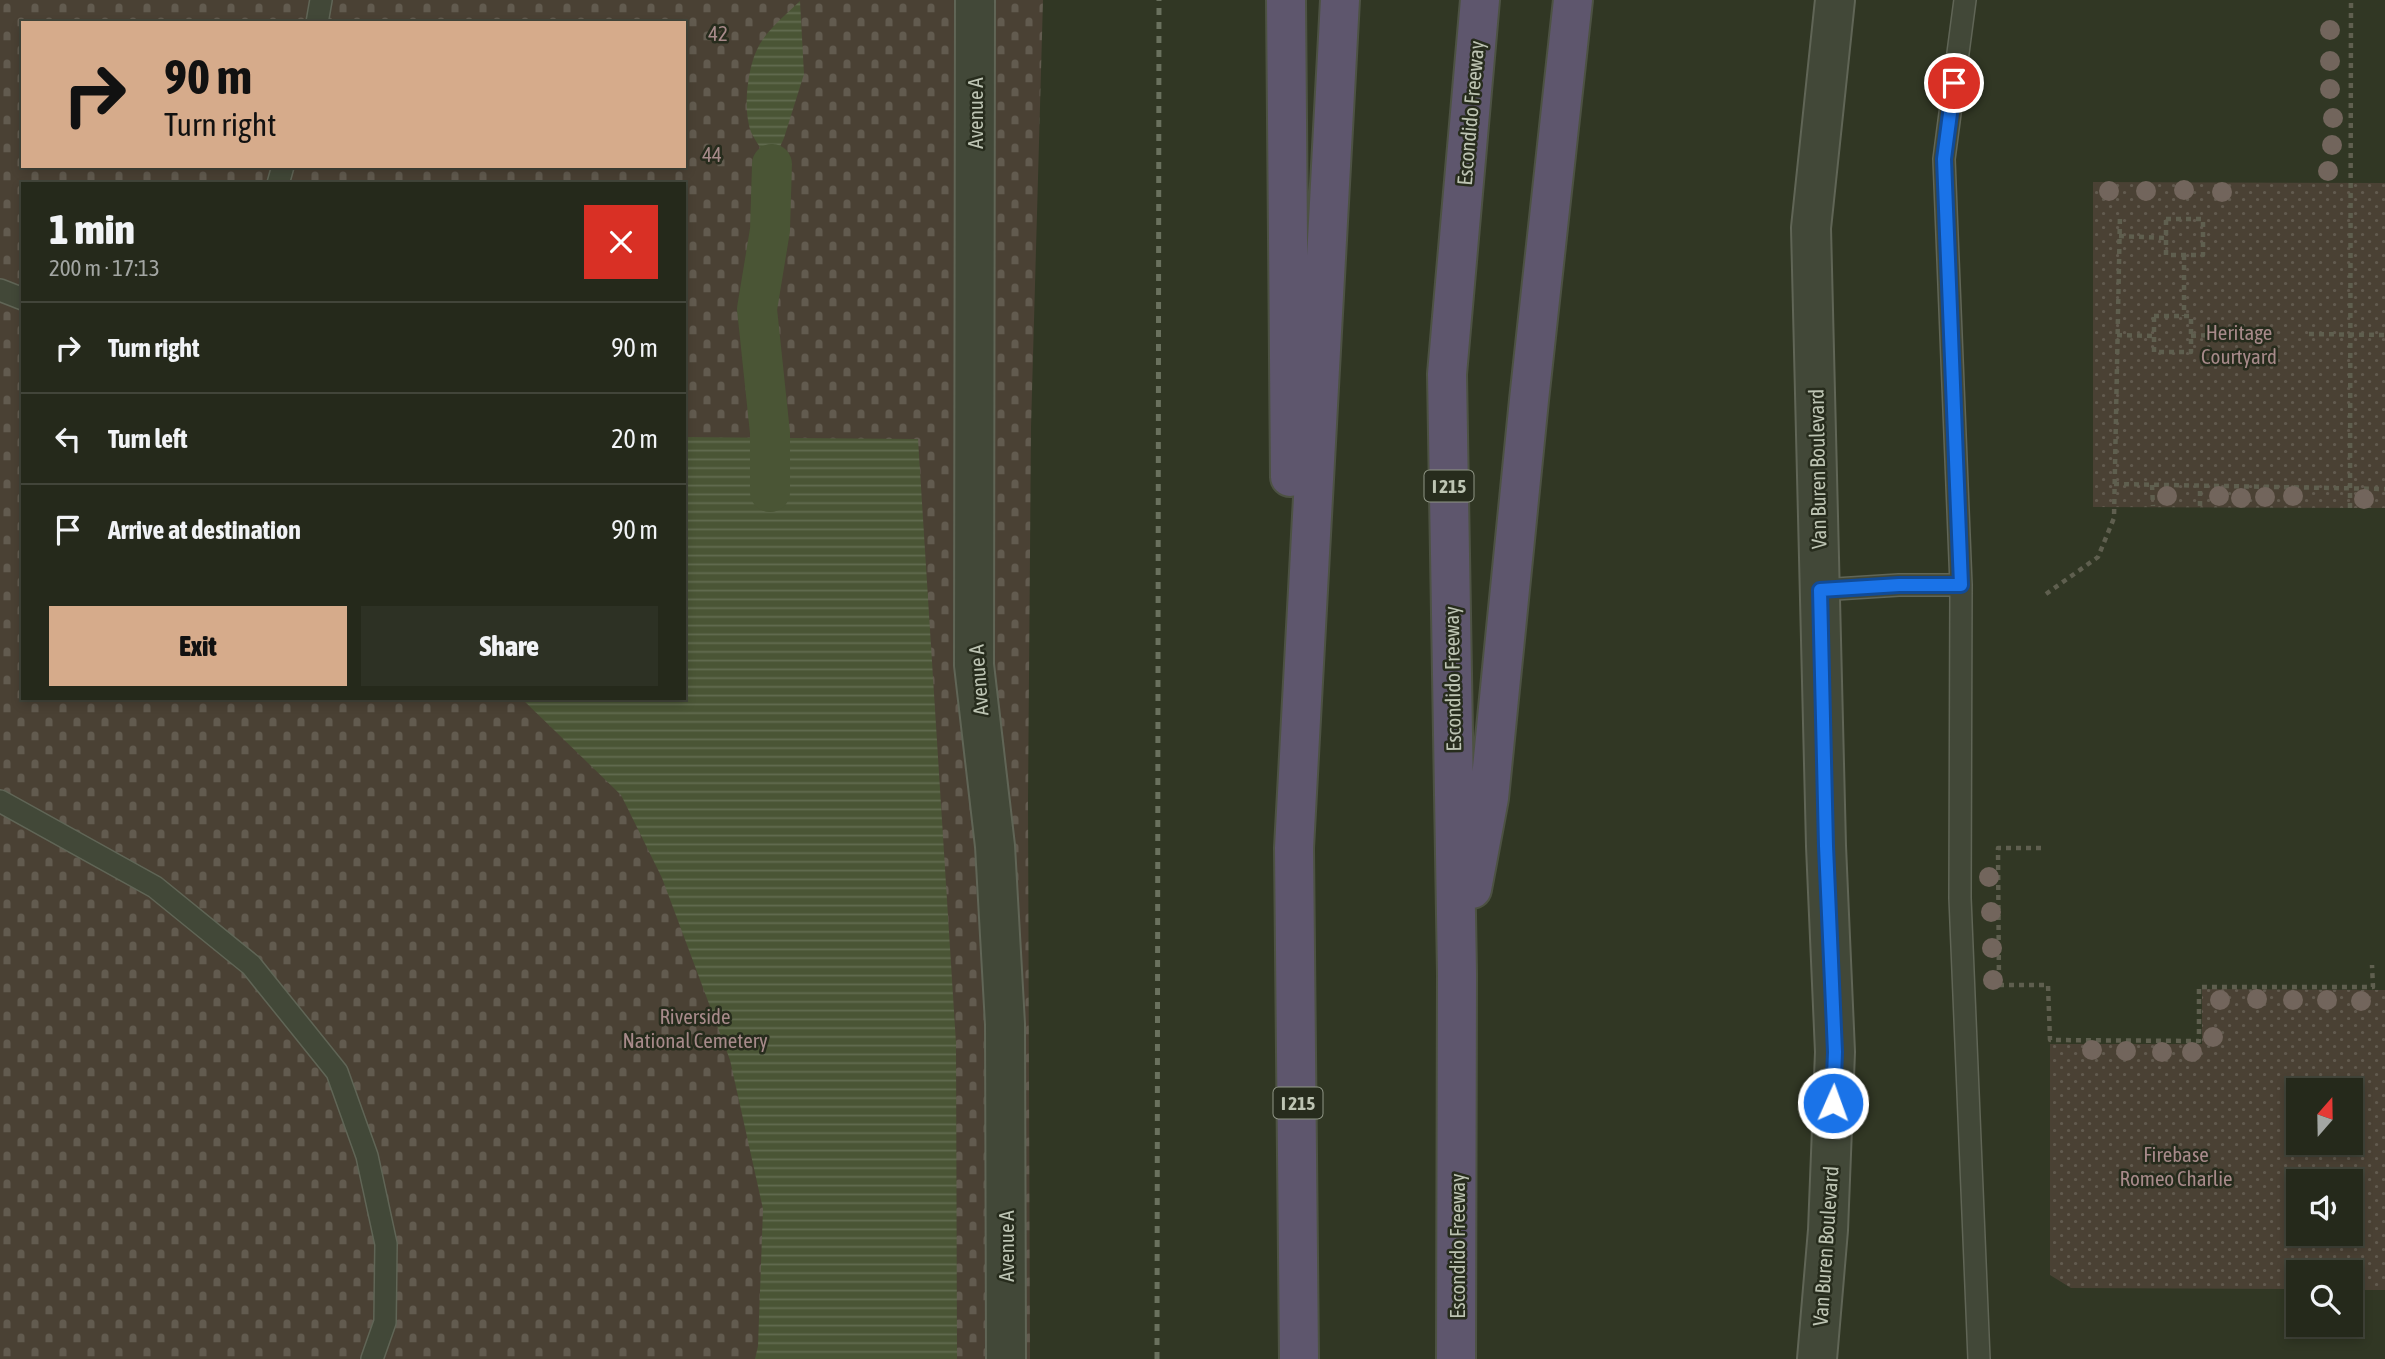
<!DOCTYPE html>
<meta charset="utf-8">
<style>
:root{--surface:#25291b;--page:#2d3124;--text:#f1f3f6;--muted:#a3a6a3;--line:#42453a;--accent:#d6ab8b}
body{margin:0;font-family:"Asap Condensed",sans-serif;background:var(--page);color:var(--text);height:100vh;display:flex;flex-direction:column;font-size:26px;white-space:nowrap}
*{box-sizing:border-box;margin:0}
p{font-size:23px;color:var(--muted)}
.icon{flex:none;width:38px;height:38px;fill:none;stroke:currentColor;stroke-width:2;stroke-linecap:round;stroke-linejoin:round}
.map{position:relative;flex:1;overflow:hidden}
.sheet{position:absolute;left:21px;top:182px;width:665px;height:518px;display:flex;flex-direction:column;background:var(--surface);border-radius:0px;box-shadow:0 4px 10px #0003,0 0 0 2px var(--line)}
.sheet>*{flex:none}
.guide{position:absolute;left:21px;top:21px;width:665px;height:147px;border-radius:0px;box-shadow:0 4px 10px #0003,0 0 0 2px var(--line);background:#d6ab8b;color:#111;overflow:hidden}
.needle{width:46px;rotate:20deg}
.tools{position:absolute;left:2286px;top:1078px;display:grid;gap:14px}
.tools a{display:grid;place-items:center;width:77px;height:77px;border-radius:0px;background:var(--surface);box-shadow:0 4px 10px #0003,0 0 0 2px var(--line);font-size:35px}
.pin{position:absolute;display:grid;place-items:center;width:60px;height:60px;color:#fff;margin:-30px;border:4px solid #fff;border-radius:50%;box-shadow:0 2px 7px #0007}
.me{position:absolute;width:77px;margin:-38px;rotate:2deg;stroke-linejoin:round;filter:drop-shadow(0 0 5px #0008)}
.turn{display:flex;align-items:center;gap:24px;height:147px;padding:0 28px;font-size:32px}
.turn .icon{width:91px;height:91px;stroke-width:2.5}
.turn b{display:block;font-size:49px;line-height:60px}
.round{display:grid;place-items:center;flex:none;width:74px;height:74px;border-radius:0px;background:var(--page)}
.overview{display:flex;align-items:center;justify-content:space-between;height:119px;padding:0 28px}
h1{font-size:42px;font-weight:800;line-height:52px}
.button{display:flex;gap:14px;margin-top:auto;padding:14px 28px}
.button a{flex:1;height:80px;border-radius:0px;background:var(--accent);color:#111;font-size:28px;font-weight:800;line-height:80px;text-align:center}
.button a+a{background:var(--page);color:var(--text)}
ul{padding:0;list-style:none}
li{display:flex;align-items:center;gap:21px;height:91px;padding:0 28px;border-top:2px solid var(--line)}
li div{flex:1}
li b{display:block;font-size:26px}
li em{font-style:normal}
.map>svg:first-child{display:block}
.cemetery{fill:url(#cemetery-stones);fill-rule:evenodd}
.park{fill:url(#park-dots);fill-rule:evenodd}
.water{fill:url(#water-rules)}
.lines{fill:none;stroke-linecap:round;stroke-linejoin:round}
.canal{stroke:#4a5535;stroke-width:40}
.service-casing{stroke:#606556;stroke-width:24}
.minor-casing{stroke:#606556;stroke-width:42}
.tertiary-casing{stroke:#606556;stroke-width:42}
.motorway-casing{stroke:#4d5243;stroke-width:42}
.path{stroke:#5f5f4f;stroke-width:4.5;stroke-dasharray:5 5;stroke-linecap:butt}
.service{stroke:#424838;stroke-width:21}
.minor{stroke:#424838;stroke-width:38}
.tertiary{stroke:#424838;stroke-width:38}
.motorway{stroke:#5e566d;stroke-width:38}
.rail{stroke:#6a715e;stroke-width:5;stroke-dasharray:7 7;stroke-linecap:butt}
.tree{fill:#72655c}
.route-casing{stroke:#114b97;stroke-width:18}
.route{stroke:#1a73e8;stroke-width:12}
.labels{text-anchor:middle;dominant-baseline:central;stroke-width:5;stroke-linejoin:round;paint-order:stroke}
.shield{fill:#272c1d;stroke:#909686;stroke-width:2}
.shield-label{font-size:19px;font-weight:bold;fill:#bdc4b3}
.park-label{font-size:21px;fill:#a78a8a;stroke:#272c1d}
.street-label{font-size:21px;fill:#bdc4b3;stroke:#272c1d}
</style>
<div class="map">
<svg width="2385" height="1359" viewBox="0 0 2385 1359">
<defs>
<pattern id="cemetery-stones" width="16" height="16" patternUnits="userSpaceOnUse" patternTransform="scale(1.75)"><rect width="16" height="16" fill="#4a4134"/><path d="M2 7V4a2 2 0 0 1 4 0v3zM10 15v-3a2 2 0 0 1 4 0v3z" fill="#625b4f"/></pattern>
<pattern id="park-dots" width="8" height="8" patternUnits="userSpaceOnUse" patternTransform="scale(1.75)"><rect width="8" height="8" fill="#4a4134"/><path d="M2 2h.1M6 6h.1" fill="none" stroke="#625b4f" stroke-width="1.8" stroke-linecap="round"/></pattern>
<pattern id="water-rules" width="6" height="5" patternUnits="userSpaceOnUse" patternTransform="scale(1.75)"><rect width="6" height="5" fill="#4a5535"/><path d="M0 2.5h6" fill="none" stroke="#626c50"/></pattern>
</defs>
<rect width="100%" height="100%" fill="#313724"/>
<!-- cemetery -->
<path class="cemetery" d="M0 0H1043L1031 427 1028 802 1030 1359H0ZM23 23H684V166H23ZM23 184H684V698H23Z"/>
<!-- park -->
<path class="park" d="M2093 182 2385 183V508L2093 507Z
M2202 989 2385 990V1290H2350V1272H2298V1289L2071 1288 2050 1275V1044H2202ZM2298 1090H2350V1143H2298ZM2298 1181H2350V1234H2298Z"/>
<!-- water -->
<path class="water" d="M800 1 804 74 784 138 772 164C765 154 756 143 751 132 747 121 746 105 747 93 752 42 765 34 800 1Z
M684 437 918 439 956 1043 957 1359H755L758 1346 763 1209 730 1060 662 878 621 795 521 698H684Z"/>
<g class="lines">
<!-- canal -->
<path class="canal" d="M770 492V433L757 309 770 230 772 164"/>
<defs>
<path id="service" d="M1965 0 1944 159 1961 585 1960 898 1979 1359
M317 23 321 0
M278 184 283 166
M0 290 23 299
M1820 590 1899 585H1961
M0 801 155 887 251 965 337 1072 367 1156 386 1244 385 1322 372 1359"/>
<path id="minor" d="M975 0 974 665 995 846 1005 1024 1006 1359"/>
<path id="tertiary" d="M1817 1359 1828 1230 1835 1052 1826 846 1811 228 1835 0"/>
<path id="motorway" d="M1286 0 1290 477
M1472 889 1489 798 1529 400 1573 0
M1299 1359 1294 848 1340 0
M1456 1359 1457 974 1447 374 1480 0"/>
</defs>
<!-- service casing -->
<use href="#service" class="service-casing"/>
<!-- minor casing -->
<use href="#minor" class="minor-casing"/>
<!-- tertiary casing -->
<use href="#tertiary" class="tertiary-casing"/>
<!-- motorway casing -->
<use href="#motorway" class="motorway-casing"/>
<!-- path -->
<path class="path" d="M2166 219H2203V255H2166Z
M2119 236 2166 238
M2184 255V316
M2154 316H2191V352H2154Z
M2309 334 2385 335
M2117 335 2155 336
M2191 336 2235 334
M2114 484 2385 489
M2152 485 2153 506
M2200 506V486
M2350 508 2351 0
M2046 594 2098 557 2114 518 2120 214
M2041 848H1998L1999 985H2048L2050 1040 2199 1041V987H2373L2372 965"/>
<!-- service -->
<use href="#service" class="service"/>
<!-- minor -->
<use href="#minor" class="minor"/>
<!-- tertiary -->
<use href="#tertiary" class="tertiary"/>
<!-- motorway -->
<use href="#motorway" class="motorway"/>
<!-- rail -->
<path class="rail" d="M1157 1359 1159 0"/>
</g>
<!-- trees -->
<g class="tree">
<circle cx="2330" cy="30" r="10"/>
<circle cx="2330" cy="61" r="10"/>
<circle cx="2330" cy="89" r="10"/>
<circle cx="2333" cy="118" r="10"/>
<circle cx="2332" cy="145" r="10"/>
<circle cx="2328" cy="171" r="10"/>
<circle cx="2184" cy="190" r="10"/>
<circle cx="2109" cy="191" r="10"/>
<circle cx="2146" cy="191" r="10"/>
<circle cx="2222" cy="192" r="10"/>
<circle cx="2167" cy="496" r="10"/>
<circle cx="2219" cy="496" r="10"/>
<circle cx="2293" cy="496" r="10"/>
<circle cx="2265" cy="497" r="10"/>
<circle cx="2241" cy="498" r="10"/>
<circle cx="2364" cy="499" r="10"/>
<circle cx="1989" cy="877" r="10"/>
<circle cx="1991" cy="912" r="10"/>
<circle cx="1992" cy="948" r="10"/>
<circle cx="1993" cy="980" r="10"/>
<circle cx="2257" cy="999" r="10"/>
<circle cx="2220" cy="1000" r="10"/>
<circle cx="2293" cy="1000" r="10"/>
<circle cx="2327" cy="1000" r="10"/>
<circle cx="2361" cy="1001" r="10"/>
<circle cx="2213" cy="1037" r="10"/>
<circle cx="2092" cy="1050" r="10"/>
<circle cx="2126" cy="1051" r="10"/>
<circle cx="2162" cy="1052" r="10"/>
<circle cx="2192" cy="1052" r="10"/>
</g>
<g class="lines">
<defs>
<path id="route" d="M1833 1103 1835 1052 1826 846 1820 590 1899 585H1961L1944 159 1954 83"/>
</defs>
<!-- route casing -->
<use href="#route" class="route-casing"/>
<!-- route -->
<use href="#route" class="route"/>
</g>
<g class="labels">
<!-- shield labels -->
<g class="shield">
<rect x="1424.5" y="470.5" width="49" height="31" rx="5"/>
<rect x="1273.5" y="1087.5" width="49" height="31" rx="5"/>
</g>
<g class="shield-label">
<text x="1449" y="486">I 215</text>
<text x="1298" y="1103">I 215</text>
</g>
<!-- park labels -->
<g class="park-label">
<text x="718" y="33">42</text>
<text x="712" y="154">44</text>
<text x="2239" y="332">Heritage<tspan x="2239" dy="24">Courtyard</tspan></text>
<text x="695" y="1016">Riverside<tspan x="695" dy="24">National Cemetery</tspan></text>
<text x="2176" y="1154">Firebase<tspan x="2176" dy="24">Romeo Charlie</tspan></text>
</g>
<!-- street labels -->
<g class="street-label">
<text transform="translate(975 113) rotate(-90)">Avenue A</text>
<text transform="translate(1470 113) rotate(-85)">Escondido Freeway</text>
<text transform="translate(1817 469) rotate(-91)">Van Buren Boulevard</text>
<text transform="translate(1452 679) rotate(-91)">Escondido Freeway</text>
<text transform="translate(978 680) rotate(-94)">Avenue A</text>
<text transform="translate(1006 1246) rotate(-90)">Avenue A</text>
<text transform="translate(1457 1246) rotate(-90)">Escondido Freeway</text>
<text transform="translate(1825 1246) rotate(-86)">Van Buren Boulevard</text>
</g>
</g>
</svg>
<div class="tools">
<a><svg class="needle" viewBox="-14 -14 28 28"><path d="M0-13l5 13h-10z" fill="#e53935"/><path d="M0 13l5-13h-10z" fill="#a3a6a3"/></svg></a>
<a><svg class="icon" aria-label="sound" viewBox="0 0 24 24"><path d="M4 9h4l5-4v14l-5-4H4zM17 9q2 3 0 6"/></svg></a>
<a><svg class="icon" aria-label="search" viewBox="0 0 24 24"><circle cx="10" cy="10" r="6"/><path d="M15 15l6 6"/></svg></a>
</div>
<div class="pin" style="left:1954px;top:83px;background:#d93025"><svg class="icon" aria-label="arrive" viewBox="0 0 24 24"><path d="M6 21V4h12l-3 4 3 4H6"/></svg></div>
<svg class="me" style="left:1833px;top:1103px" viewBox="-20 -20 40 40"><circle r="17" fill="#1a73e8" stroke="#fff" stroke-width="3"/><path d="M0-11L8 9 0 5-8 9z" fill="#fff"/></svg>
<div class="guide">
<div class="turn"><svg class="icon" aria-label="right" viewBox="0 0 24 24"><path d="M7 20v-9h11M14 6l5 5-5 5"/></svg><div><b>90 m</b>Turn right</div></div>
</div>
<section class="sheet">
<div class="overview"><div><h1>1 min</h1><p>200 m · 17:13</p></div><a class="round" style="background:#d93025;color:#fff"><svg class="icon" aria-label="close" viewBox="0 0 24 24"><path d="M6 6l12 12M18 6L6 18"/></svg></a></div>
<ul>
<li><svg class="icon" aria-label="right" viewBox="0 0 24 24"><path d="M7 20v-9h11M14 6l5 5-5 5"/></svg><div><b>Turn right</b></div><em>90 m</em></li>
<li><svg class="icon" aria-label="left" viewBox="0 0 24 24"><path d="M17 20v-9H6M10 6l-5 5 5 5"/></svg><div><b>Turn left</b></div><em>20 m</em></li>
<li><svg class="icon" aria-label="arrive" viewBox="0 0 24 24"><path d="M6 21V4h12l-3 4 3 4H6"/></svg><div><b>Arrive at destination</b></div><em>90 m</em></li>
</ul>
<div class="button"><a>Exit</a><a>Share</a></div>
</section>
</div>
